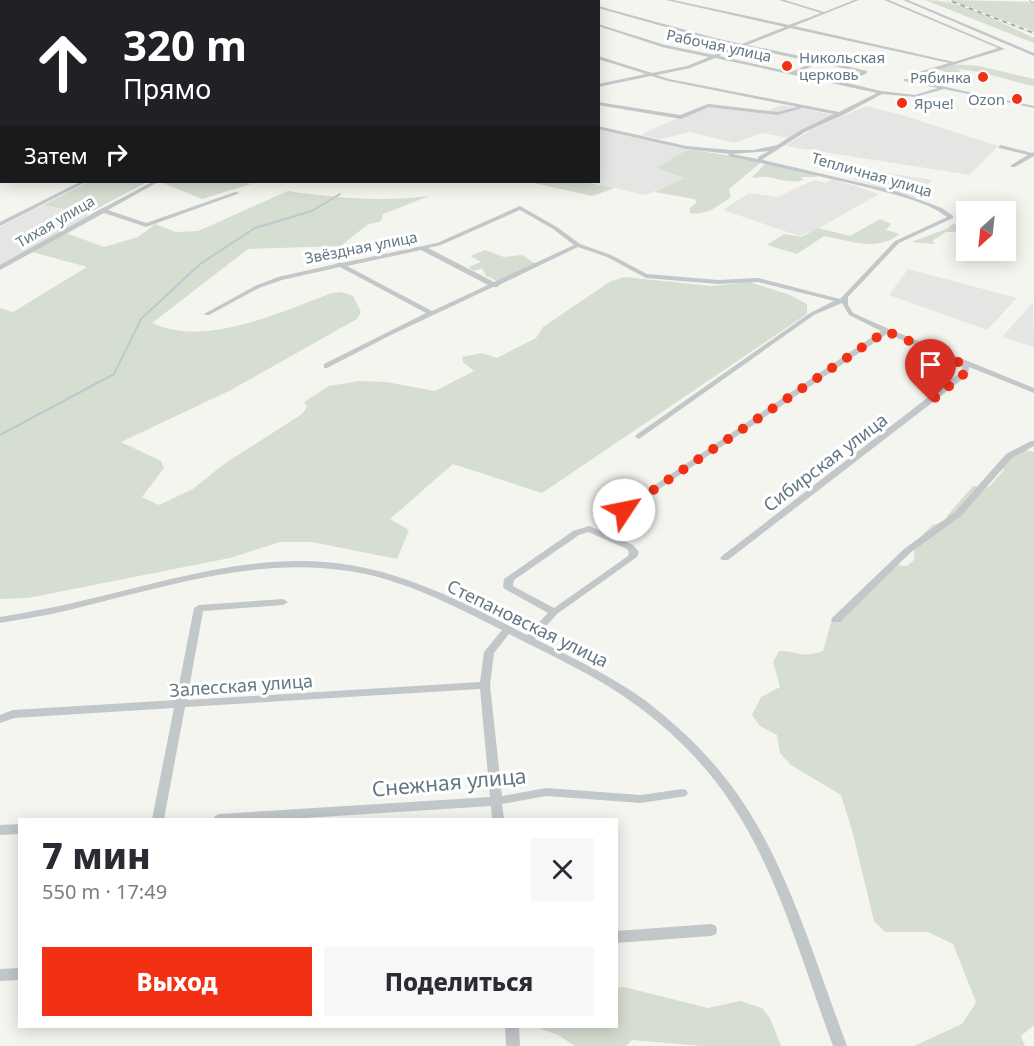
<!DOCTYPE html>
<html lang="ru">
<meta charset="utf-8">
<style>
:root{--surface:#fff;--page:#f7f7f7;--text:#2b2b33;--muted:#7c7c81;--accent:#f23013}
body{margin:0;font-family:"Noto Sans",sans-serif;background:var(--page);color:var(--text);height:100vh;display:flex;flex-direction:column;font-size:22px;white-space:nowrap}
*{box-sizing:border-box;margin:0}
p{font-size:20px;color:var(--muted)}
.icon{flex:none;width:33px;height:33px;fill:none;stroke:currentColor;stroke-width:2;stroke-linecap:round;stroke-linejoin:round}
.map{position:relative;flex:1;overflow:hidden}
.panel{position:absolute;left:18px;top:818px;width:600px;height:210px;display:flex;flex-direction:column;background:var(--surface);border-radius:0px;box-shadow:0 3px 15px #0003}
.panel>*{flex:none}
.hud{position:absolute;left:0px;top:0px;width:600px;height:183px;box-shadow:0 3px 15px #0003;background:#202124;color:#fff;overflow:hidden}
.needle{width:39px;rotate:207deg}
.fabs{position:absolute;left:956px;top:201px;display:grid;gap:12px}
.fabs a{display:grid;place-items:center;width:60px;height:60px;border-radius:0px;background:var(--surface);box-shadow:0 3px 15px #0003;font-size:30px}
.pin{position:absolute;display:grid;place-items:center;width:51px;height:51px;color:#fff;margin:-62px -26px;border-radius:50% 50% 50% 0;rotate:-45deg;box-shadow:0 0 6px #0007}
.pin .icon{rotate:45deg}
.me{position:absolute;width:66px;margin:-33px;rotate:56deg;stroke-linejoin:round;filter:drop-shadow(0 0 4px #0008)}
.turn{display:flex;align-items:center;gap:21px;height:126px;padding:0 24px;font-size:27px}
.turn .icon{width:78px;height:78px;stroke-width:2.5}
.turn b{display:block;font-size:42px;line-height:51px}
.then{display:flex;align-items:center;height:57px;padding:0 24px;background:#0003;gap:12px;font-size:22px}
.round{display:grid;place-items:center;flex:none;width:63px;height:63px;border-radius:0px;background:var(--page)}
.summary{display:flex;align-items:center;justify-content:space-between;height:102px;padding:0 24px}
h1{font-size:36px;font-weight:800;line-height:45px}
.cta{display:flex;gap:12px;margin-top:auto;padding:12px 24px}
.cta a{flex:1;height:69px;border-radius:0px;background:var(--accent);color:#fff;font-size:24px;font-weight:800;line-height:69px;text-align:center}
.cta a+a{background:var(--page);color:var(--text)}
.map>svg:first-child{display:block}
.built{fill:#e5e6e4}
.green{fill:#d6ddd1}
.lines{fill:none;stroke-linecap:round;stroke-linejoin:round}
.stream{stroke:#bccace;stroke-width:2}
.major-casing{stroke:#b5babd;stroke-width:2}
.minor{fill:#c2c7c9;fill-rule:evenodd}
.major{fill:#fff;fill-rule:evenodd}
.rail-casing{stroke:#a2aaae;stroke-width:2}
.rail{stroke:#fff;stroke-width:1.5;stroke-dasharray:4.5;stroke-linecap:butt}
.route{stroke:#f23013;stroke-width:10;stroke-dasharray:0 18}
.poi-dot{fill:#f23013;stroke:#fff;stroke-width:2}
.labels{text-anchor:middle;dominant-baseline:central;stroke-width:6;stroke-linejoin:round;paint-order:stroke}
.far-street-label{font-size:15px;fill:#617884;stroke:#fff}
.far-poi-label{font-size:15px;fill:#617884;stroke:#fff;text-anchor:start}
.street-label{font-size:18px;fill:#617884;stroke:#fff}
.near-street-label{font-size:21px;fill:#617884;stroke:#fff}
</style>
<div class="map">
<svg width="1034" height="1046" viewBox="0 0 1034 1046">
<rect width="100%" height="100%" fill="#f5f5f0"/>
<!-- built -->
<path class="built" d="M709 104 768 111 781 105 836 115 788 138 762 133 734 143 690 132 660 139 640 135Z
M866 106 902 115 998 146 970 175 785 146 811 130Z
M599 129 691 150 660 168 688 178 645 195 588 182H598Z
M881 172 932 180 915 198 852 179Z
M833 179 879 194 821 227 799 236 723 210 749 193 777 197 814 180 825 183Z
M42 205 89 215 0 266V227Z
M908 269 1017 298 987 330 889 295Z
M1033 302 1034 347 1002 337Z"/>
<!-- green -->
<path class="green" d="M925 0C961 0 1001 23 1034 38V43Z
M951 0 1034 2V31Z
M951 64 979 66 1034 79V86C1008 81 984 71 958 69L962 73 956 75 936 69Z
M694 150 756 160 760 163 729 189 731 197C718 206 706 216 690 213V208L697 202 694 199 655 192 684 178 657 168 685 151Z
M765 164 814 175 818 177H801L803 180C789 184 781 179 767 177 762 176 756 178 752 178Z
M88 182H138L145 183 87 214 43 205Z
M167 182H241L251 184 202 199 163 183Z
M530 182H584L615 188 592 196Z
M288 191C336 198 381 202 429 196L383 214 381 221 367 225 341 246 248 249 152 323C205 348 281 312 332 293L341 292 353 296 361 312 357 319 231 390 121 442 161 461 164 468 142 497 159 505 193 489 224 464 302 414 307 407 304 402 329 386 359 381 386 382 435 391 474 371 463 362 462 357 482 353 497 358 536 338 543 327 611 281 625 277 711 286 749 282 790 295 807 304V314L542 493 453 464 390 519 409 530 397 559 312 542H280L230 558 28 598 0 599V308L13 312 87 267 32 252 66 233 104 247 138 237 155 224 176 232 198 231Z
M880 219 891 224 886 230 900 234C876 252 852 241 824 236L797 254 767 245 784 234 801 237 818 228 850 236Z
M953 224 966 228 957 227 955 232H946L932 241 935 244 911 242 946 229Z
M485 250 504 257 522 255 536 264 499 282 486 276 482 268 474 271 468 267 481 262 470 256Z
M1022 449 1034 452V1025L1021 1036 1025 1046H914L962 1024 976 1002 953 944 928 932H885L874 921 852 830 841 795 791 765 780 753 777 735 760 726 752 715 761 697 780 687 773 662 779 651C801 651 798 659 823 651L831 623 882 570 897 565 907 566 914 560 915 543 932 525 946 521 947 516 973 486 989 487 1004 470 1001 465Z
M624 987 708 1008 740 1001 762 1008 770 1018 781 1046H703L632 1040 626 1046H575L558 1035 541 1029V1026H616L617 988Z"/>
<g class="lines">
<!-- stream -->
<path class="stream" d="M0 435 114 374 141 319 200 264 255 228 312 211 340 194"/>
<defs>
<path id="major" d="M1030 0H1034V2L1031 1Z"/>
</defs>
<!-- major casing -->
<use href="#major" class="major-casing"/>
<!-- minor -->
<path class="minor" d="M247 0H252L243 2Z
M498 0H504L493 2Z
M592 0H596L590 2Z
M666 0H673L789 25 821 13 779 0H785L824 12 854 0H859L794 26 954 62 998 48 884 0H889L1005 49 916 76 913 80 1034 106V108L944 89 915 97 882 94 843 115 805 132 763 159V160L895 191 942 208 953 216V218L899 243 848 297V305L853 313 889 329 1034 388V393L969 367 968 375 728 560H722L720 558 722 556 961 372 962 364 887 334 624 513 621 512 620 510 621 508 881 331 849 315 842 303 814 315 639 439 635 437 636 435 810 313 834 301 758 282 718 284 646 278 607 257 578 247 499 285 498 287H493L391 335 327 368H324V364L426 313 340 267 282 280 259 288 209 315H205L204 314 255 286 278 277 336 264 339 262 342 263 437 243 520 206 557 227 580 244 611 255 647 274 718 280 758 278 840 299 895 241 947 217C926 201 898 196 874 189 826 177 777 167 729 156L728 155 730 154 686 149 598 129V126L686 146 731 150H753L777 145 801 130 834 114 802 108 777 115 709 107 681 119 598 105V102L680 115 708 104 777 112 798 107 668 81 651 76 598 87V84L646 74 598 59V56L652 73 687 66 709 57 662 47 598 26V24L665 45 714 55 738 46 712 40 598 8V6L715 38 742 44 785 27ZM790 28 949 63 912 74 910 79H904V81L938 88 915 95 881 91 847 83 867 73V71L820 60 747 45ZM743 47 814 62 791 72 719 56ZM715 58 877 93 839 112 669 79 657 75 690 68ZM819 63 861 72 842 82 797 73ZM769 151 758 157V159L732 154ZM520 210 553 229 574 245 494 282 428 248 441 245ZM421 250 488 285 432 311 347 266Z
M903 0H908L1034 53V56Z
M0 22H2V24H0Z
M0 49H2V51H0Z
M0 116H2V120H0Z
M1001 145 1032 153 1034 152V156L1015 167H1011V165L1028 155 999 148 998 147Z
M0 151H2V155H0Z
M80 182H86L0 226V222Z
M152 182H158L108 210 146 223 235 192 240 193 146 227 104 213 0 270V265L99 210 100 209 103 208Z
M1031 441H1034V446L1012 458 961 516 910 553 840 622H832L831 620 832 618 904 549 955 512 1006 454Z
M589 526 633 545 639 552 637 557 557 614 535 639C573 658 612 676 646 701 681 728 713 759 738 795 789 868 816 964 847 1046H833C803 965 779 875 731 803 706 765 673 732 636 705 597 676 552 656 509 634L494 653 490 685 502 796 546 788 641 795 682 789 686 790 688 793 686 796 641 803 546 796 502 804 504 819H492L491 806 290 819H213L215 816 219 814 490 797 480 689 185 707 164 819H152L174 708 14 718 0 723V715L13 710 176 700 194 608 199 605 283 599 288 602 283 605 203 611 187 700 480 682 484 652 502 630C454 606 403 579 349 571 261 557 174 584 89 605 60 613 30 618 0 623V617C29 612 57 607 85 600 171 580 260 550 350 565 412 575 471 606 527 635L548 613 505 589 503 587 504 579 573 531ZM588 532 627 549 629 552 628 556 554 608 513 586 514 580 579 535Z
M20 824V834L0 835V825Z
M711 924 716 926 717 930 716 934 711 936 616 943V931Z
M20 968V980L0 981V969Z
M505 1026H519L520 1046H506Z"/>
<!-- major -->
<use href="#major" class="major"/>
<defs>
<path id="rail" d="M948 0 1034 33"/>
</defs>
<!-- rail casing -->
<use href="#rail" class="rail-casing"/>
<!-- rail -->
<use href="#rail" class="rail"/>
</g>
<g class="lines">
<!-- route -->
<path class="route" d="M624 510 886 331 965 365V373L931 401"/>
</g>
<!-- markers -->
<g class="poi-dot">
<circle cx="787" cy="66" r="6"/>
<circle cx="983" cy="77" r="6"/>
<circle cx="1017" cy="99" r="6"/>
<circle cx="902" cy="103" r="6"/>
</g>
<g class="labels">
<!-- far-street labels -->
<g class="far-street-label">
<text transform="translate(719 45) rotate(12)">Рабочая улица</text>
<text transform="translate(872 174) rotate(16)">Тепличная улица</text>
<text transform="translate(55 221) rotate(-30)">Тихая улица</text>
<text transform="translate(361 247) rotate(-11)">Звёздная улица</text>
</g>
<!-- far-poi labels -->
<g class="far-poi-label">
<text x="799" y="57">Никольская<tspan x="799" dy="17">церковь</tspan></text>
<text x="971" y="77" text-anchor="end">Рябинка</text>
<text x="1005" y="99" text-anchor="end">Ozon</text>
<text x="914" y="103">Ярче!</text>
</g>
<!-- street labels -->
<g class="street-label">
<text transform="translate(825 462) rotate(-37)">Сибирская улица</text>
<text transform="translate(528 623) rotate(26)">Степановская улица</text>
<text transform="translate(241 685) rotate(-4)">Залесская улица</text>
</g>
<!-- near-street labels -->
<g class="near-street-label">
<text transform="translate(449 782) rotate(-5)">Снежная улица</text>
</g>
</g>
</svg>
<div class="fabs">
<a><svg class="needle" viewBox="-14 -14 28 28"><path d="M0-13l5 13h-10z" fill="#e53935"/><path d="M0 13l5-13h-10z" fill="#7c7c81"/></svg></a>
</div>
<div class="pin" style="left:931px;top:401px;background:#d93025"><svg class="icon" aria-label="arrive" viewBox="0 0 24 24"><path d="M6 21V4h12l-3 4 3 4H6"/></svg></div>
<svg class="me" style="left:624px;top:510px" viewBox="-20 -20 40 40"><circle r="19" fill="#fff"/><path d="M0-13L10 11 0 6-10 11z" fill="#f23013"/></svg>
<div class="hud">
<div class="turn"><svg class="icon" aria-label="ahead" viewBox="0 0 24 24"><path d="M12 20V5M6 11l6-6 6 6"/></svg><div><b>320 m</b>Прямо</div></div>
<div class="then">Затем<svg class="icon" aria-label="right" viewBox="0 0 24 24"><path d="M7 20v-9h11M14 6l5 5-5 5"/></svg></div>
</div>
<section class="panel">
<div class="summary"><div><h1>7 мин</h1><p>550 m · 17:49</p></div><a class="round"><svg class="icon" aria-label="close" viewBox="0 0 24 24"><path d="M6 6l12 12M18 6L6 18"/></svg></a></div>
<div class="cta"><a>Выход</a><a>Поделиться</a></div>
</section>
</div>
